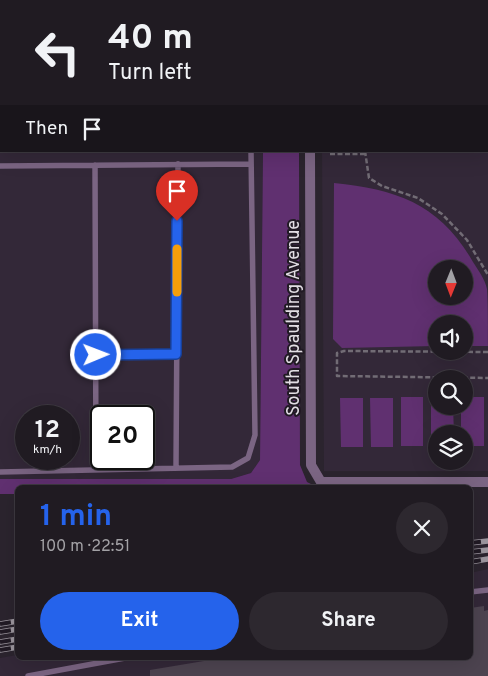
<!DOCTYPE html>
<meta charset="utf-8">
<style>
:root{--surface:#201b22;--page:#2d282f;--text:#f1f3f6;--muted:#a2a1a5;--line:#3d3940;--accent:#2563eb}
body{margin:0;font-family:Overpass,sans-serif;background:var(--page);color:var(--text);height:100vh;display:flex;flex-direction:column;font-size:19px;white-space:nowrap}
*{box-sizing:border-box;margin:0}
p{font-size:16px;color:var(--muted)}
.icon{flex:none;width:28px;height:28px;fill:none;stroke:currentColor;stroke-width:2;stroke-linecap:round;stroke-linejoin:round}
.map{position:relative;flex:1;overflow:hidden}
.sheet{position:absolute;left:15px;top:485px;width:458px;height:175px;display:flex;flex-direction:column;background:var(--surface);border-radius:8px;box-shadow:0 5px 20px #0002,0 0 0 1px var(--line)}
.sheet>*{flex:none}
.top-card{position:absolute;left:0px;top:0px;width:489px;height:152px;box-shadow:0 5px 20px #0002,0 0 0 1px var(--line);background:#201b22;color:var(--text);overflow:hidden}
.needle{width:32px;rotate:181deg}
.controls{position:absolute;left:428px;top:260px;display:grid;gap:10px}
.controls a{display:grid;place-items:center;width:45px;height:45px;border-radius:50%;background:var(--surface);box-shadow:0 5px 20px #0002,0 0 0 1px var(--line);font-size:25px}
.speed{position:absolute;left:15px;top:405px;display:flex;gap:10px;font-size:25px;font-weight:700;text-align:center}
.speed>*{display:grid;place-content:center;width:65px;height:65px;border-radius:50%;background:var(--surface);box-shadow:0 5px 20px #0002,0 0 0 1px var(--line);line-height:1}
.speed small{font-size:12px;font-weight:400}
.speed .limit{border:2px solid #111;border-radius:8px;background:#fff;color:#111}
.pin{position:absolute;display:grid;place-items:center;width:42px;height:42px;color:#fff;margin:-51px -21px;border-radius:50% 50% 50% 0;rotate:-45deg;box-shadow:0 0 5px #0007}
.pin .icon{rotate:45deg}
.me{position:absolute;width:55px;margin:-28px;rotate:89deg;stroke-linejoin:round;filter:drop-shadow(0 0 4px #0008)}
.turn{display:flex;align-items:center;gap:18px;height:105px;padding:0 25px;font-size:22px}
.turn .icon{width:65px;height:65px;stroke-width:2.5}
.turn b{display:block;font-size:35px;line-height:42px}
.then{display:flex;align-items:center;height:48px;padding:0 25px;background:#0003;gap:10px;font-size:19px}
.round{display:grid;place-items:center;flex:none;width:52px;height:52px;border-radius:26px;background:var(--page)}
.overview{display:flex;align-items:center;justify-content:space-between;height:85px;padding:0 25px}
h1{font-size:30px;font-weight:700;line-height:38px;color:var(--accent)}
.primary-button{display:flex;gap:10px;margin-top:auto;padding:10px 25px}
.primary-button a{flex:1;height:58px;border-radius:30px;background:var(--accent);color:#fff;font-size:20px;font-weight:700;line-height:58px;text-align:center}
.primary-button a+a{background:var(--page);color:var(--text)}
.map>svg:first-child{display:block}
.built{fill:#332838;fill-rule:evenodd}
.green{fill:#603070;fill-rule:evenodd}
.building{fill:#4d4450}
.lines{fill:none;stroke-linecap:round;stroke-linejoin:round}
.path{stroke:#726c75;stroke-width:2.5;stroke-dasharray:5 2.5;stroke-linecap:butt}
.service{stroke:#7b6583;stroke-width:5.5}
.minor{stroke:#7b6583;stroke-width:10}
.rail-casing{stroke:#9c969e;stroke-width:5.5}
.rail{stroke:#211a24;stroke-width:4;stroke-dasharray:11;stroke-linecap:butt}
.route-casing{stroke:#184099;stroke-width:12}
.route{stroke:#2563eb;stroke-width:9}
.slow{stroke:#f59e0b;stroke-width:9}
.labels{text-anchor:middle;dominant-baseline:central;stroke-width:4;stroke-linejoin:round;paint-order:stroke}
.street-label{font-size:18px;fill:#e2dde4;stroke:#211a24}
</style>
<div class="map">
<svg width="488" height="676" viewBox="0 0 488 676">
<rect width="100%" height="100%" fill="#2b242e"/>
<!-- built -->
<path class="built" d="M322 0H488V471H324L322 151H488V1ZM436 269H464V296H436ZM436 324H464V351H436ZM436 379H464V406H436ZM436 434H464V461H436Z
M0 63 1 151H263L260 460 251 473 231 479H0ZM26 416H69V459H26ZM101 416H144V459H101Z
M488 569V676H0V658L17 655 18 658H470V573Z"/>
<!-- green -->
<path class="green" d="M0 0H298V1H1L0 63Z
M263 151H299L300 465 307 482 317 487 18 488 17 494H0V479H231L251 473 260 460Z
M334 183C397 189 441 205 473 262 478 270 485 279 487 289 488 299 488 333 488 346H464V324H436V346L342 348 333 339ZM436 269H464V296H436Z
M401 397H423V446H401Z
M464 397H484V446H464V434H461V406H464Z
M340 398H363V447H341Z
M370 398H393V447H371Z
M431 398H436V406H453L454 434H436V447H431Z"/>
<!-- building -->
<path class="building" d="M484 606V611L488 610V676H150V670L222 658H470V608Z"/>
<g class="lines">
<!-- path -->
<path class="path" d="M365 151 369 178 382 186 418 198 442 214 467 240 488 275
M330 154H365
M488 352 344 351 337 353V376L488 378"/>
<!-- service -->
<path class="service" d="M0 81 1 79
M95 165 96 470
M0 166 251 164
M96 355 176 354
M176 468 178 164
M0 472 232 467 248 458 255 435 251 151
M470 592 488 590
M28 676 125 658"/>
<!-- minor -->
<path class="minor" d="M309 0V1
M310 151 311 465 321 482H488"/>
<defs>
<path id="rail" d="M470 543 488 541
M470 552 488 550
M470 562 488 559
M0 624 18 621
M0 632 18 629
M0 642 18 639
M0 650 18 647"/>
</defs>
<!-- rail casing -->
<use href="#rail" class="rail-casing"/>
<!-- rail -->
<use href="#rail" class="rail"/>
</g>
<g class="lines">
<defs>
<path id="route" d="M96 355 176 354 177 221"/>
</defs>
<!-- route casing -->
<use href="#route" class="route-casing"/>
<!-- route -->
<use href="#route" class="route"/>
<!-- slow -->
<path class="slow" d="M177 292V249"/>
</g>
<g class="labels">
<!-- street labels -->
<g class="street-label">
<text transform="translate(294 318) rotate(-90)">South Spaulding Avenue</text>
</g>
</g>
</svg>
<div class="controls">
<a><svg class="needle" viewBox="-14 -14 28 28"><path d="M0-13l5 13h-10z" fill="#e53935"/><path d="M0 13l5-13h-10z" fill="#a2a1a5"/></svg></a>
<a><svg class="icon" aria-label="sound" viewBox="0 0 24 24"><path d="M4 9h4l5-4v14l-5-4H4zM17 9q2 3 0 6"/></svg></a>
<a><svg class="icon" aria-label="search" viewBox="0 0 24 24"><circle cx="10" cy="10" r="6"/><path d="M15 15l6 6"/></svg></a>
<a><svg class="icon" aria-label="layers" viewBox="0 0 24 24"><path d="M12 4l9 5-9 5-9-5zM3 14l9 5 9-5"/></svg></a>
</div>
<div class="speed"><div>12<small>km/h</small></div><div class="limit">20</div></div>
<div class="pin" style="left:177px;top:221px;background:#d93025"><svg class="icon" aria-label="arrive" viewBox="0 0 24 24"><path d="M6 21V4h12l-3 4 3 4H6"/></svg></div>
<svg class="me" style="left:96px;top:355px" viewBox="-20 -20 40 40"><circle r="17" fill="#2563eb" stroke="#fff" stroke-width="3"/><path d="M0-11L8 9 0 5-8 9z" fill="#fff"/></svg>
<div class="top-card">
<div class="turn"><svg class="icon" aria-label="left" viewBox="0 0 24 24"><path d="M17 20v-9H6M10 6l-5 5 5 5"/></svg><div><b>40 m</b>Turn left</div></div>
<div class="then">Then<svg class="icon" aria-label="arrive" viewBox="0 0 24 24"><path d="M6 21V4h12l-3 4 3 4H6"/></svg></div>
</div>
<section class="sheet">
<div class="overview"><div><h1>1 min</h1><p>100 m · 22:51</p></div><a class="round"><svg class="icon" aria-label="close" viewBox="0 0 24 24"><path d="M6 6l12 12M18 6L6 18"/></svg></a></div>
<div class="primary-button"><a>Exit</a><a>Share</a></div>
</section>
</div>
